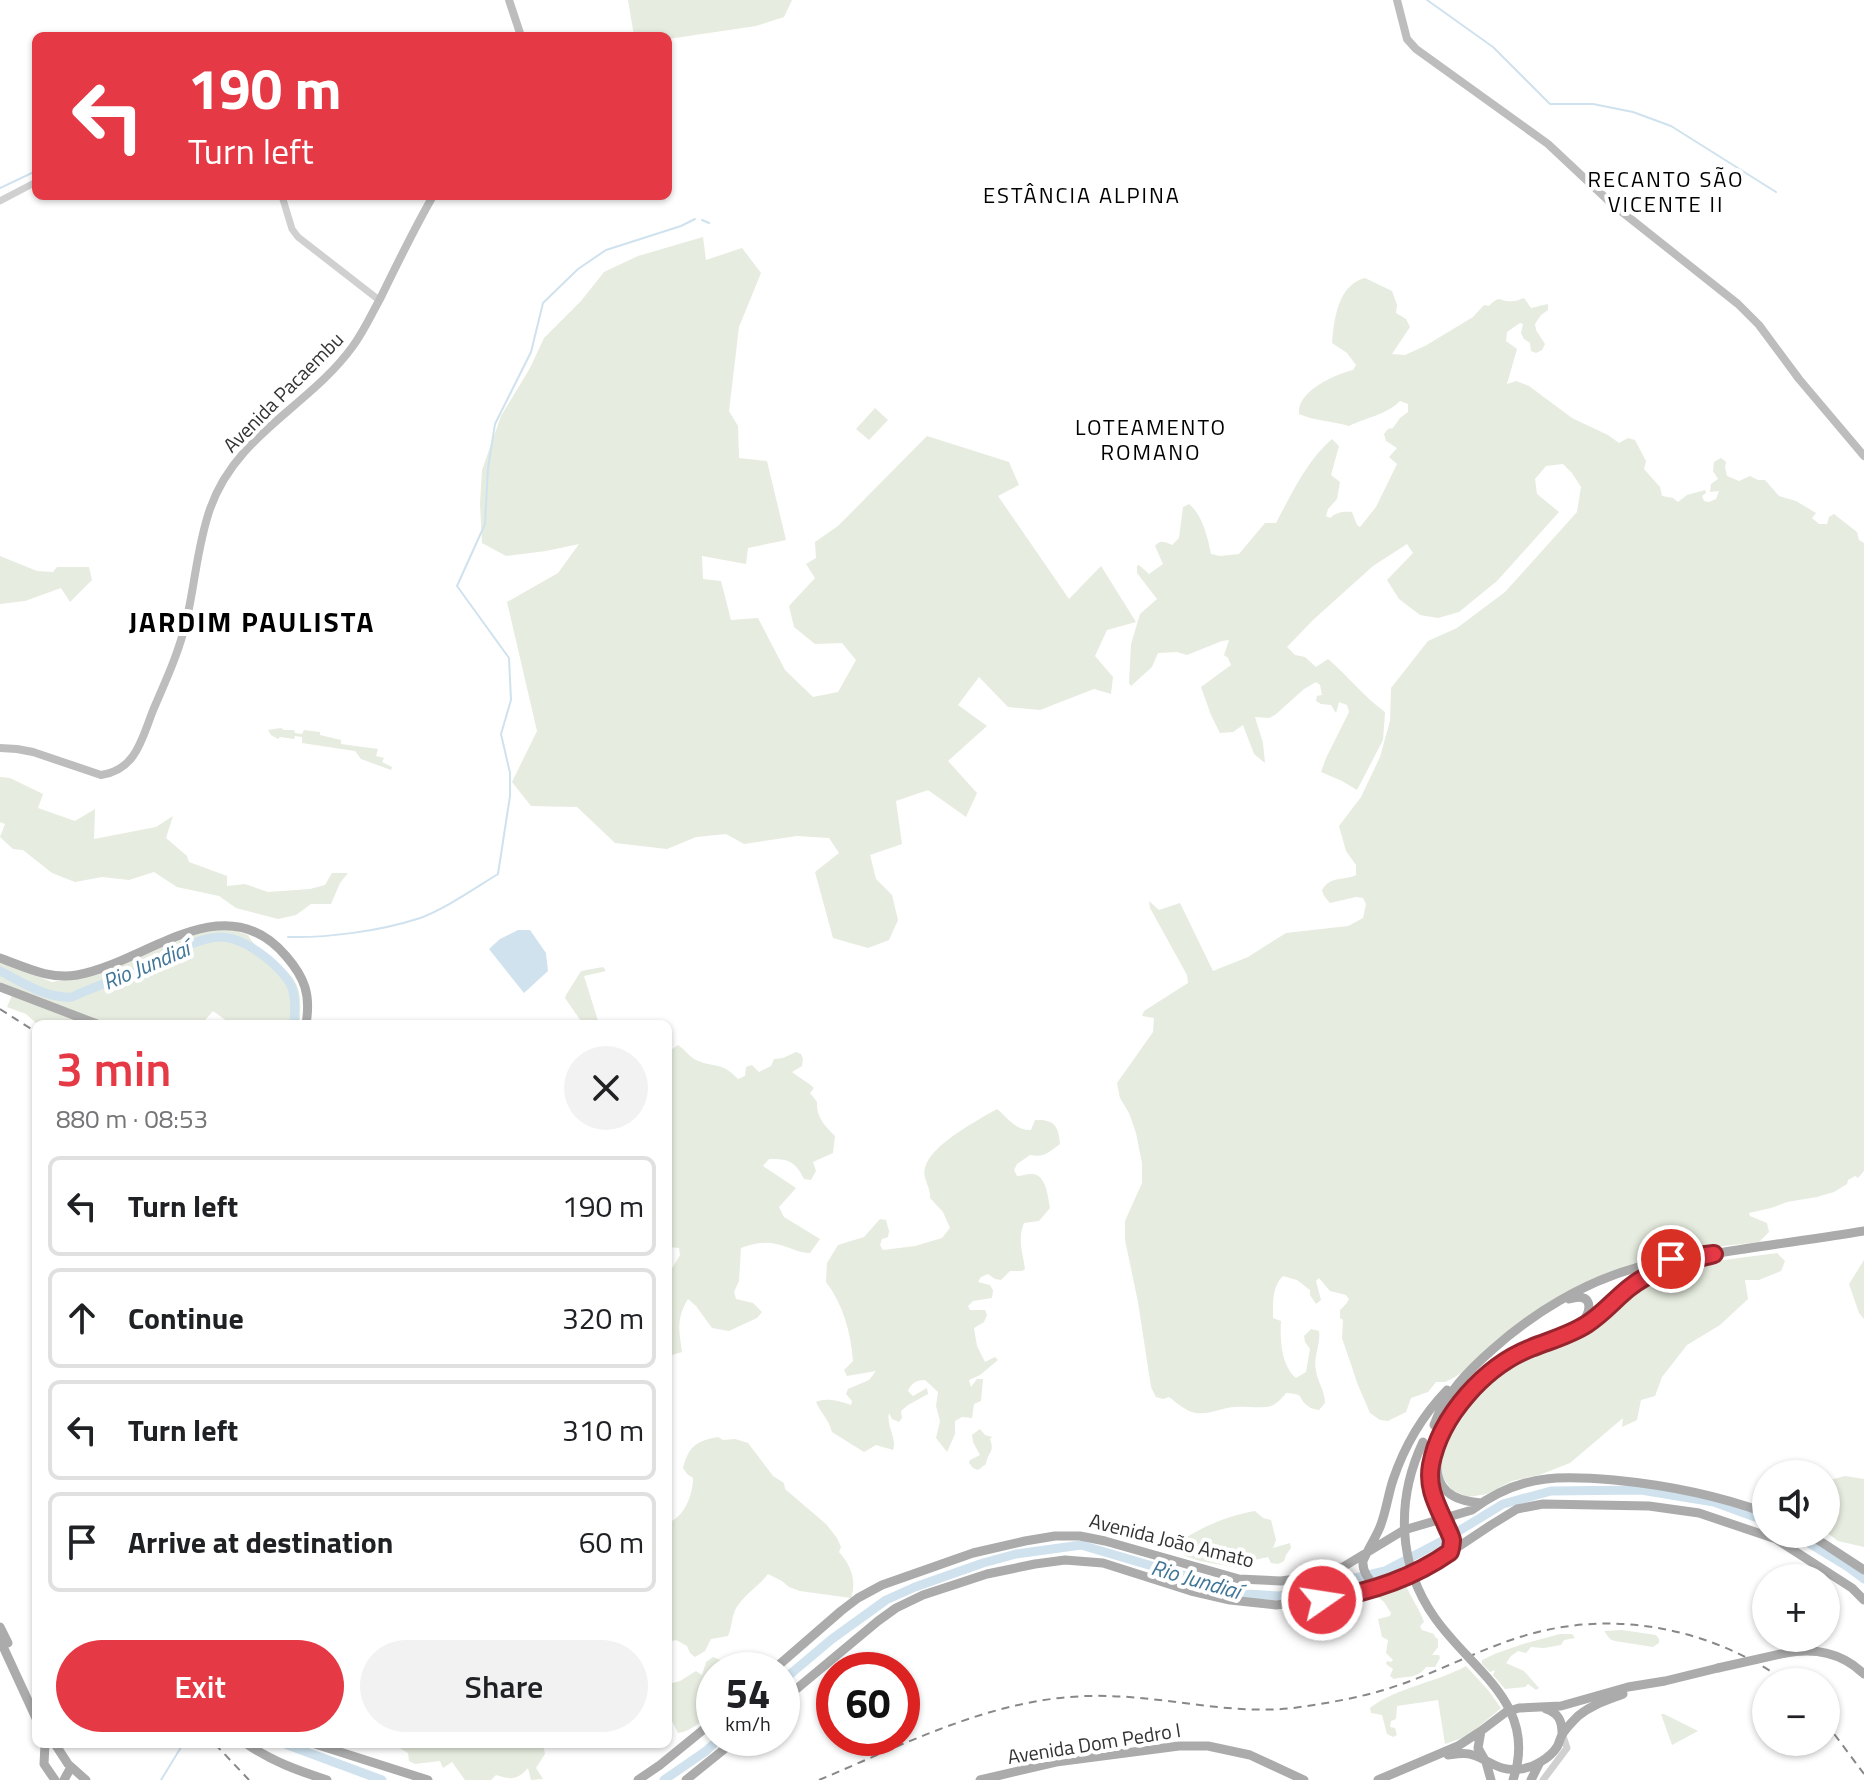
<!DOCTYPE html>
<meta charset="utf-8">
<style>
:root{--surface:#fff;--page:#f2f2f2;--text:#202124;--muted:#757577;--line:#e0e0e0;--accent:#e63946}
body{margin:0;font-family:"Titillium Web",sans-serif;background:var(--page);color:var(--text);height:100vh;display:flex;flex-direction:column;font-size:30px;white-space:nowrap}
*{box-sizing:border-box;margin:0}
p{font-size:26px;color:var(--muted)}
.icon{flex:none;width:44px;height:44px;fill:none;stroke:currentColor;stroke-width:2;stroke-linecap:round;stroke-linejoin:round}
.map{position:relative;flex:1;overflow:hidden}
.side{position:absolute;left:32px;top:1020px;width:640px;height:728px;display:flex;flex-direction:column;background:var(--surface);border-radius:12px;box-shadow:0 2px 6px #0004}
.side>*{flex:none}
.banner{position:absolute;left:32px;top:32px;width:640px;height:168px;border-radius:12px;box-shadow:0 2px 6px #0004;background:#e63946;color:#fff;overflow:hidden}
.buttons{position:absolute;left:1752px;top:1460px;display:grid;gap:16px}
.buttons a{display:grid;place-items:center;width:88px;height:88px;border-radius:50%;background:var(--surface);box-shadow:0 2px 6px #0004;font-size:40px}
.speed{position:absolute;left:696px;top:1652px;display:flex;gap:16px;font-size:40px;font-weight:700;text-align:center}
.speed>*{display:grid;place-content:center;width:104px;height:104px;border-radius:50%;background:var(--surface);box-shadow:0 2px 6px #0004;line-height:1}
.speed small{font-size:20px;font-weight:400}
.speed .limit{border:12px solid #d22;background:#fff;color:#111}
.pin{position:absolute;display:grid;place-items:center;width:68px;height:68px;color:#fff;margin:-34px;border:4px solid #fff;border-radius:50%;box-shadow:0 2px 8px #0007}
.me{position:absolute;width:88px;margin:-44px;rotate:77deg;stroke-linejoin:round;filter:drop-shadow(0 0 6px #0008)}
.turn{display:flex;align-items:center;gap:28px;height:168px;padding:0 24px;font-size:36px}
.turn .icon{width:104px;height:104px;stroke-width:2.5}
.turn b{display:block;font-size:56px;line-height:68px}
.round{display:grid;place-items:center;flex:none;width:84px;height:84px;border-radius:42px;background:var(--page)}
.summary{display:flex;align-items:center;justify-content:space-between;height:136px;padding:0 24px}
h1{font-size:48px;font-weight:600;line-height:60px;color:var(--accent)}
.button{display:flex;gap:16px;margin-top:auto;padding:16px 24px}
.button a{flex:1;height:92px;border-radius:48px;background:var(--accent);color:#fff;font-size:32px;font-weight:600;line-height:92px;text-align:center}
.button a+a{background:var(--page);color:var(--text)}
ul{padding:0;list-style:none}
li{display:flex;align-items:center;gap:24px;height:100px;margin:0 16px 12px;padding:0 8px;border:4px solid var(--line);border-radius:12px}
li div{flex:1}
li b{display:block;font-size:30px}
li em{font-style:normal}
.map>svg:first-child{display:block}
.green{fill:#e6ecdf}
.water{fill:#cfe2ee}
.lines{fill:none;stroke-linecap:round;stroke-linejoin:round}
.stream{stroke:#cfe2ee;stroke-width:2}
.river{stroke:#cfe2ee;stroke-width:9}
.tertiary{stroke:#d0d0d0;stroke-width:7}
.secondary{stroke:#bdbdbd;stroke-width:8}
.primary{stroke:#ababab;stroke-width:9}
.rail{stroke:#888;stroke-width:2;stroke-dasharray:8 6;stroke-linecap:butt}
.primary-bridge{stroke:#ababab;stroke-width:9}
.route-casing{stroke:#96252e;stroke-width:20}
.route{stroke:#e63946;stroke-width:14}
.labels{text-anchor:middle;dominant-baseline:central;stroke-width:8;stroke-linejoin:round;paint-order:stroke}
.street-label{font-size:20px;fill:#333;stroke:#fff}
.neighbourhood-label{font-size:22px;letter-spacing:2px;fill:#000;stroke:#fff}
.water-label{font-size:22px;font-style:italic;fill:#3f7597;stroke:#fff}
.district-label{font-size:28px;font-weight:bold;letter-spacing:2px;fill:#000;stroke:#fff}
</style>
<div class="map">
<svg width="1864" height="1780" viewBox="0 0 1864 1780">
<rect width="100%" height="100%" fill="#fff"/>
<!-- green -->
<path class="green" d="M628 0H792L784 17 756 26 668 39V36H634Z
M703 237 706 260 742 248 761 273 739 327 729 411 738 426 739 458 767 461 786 540 748 548 746 564 702 556 703 579 721 581 731 620 758 618 785 670 813 697 838 692 856 660 842 643 815 644 794 627 789 606 815 578 806 564 816 558 815 542 838 526 927 436 1009 462 1019 485 998 496 1069 599 1101 566 1136 622 1107 630 1095 656 1113 677 1111 694 1094 689 1040 710 1008 707 979 677 958 705 987 726 948 761 977 793 966 817 928 790 896 801 902 844 870 855 876 879 892 895 898 920 889 940 868 948 833 938 815 872 839 853 829 838 797 836 744 844 726 834 696 837 667 849 615 843 577 807 531 806 512 782 537 731 507 602 558 573 579 544 546 551 506 556 482 543 480 504 482 470 501 416 530 368 544 338 581 301 604 272 638 256Z
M1365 278 1392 291 1397 305 1396 313 1406 319 1410 327 1392 354 1405 355 1425 346 1473 317 1484 305 1489 306C1501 293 1500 303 1513 301 1517 301 1520 299 1524 298L1531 308 1548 304V310L1541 315 1535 324 1536 330 1545 344 1542 350 1536 353 1531 351 1530 343 1524 339 1521 333 1523 324 1520 323 1507 332 1506 341 1517 349 1507 384 1516 381 1529 386 1572 418 1608 435 1619 443 1628 438 1635 440 1646 461 1644 469 1660 487 1662 496 1673 498 1678 502 1687 495 1705 490 1706 493 1702 496 1704 501 1709 502 1716 499 1719 491 1710 492 1711 484 1718 479 1713 471 1714 462 1721 458 1726 462 1725 467 1727 476 1739 481 1750 476 1758 480H1765L1779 496 1796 501 1816 513 1812 518 1819 524H1827L1829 517 1834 514 1857 532 1859 540 1864 543V1171L1858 1178 1855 1176 1848 1180 1847 1184 1834 1192 1817 1197 1787 1202 1771 1208 1749 1213 1750 1216 1767 1223 1769 1232 1759 1242 1706 1248 1691 1245 1668 1253 1658 1260 1598 1278 1455 1377 1445 1382H1436L1428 1392 1411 1398 1406 1412 1388 1421 1380 1420 1370 1413 1358 1385 1342 1338 1343 1320 1340 1318V1310L1346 1304 1349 1299 1346 1295 1330 1291 1319 1278 1316 1281 1321 1300 1316 1304 1310 1295V1290L1297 1280 1283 1276C1272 1287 1273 1302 1273 1318L1281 1321C1280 1340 1281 1365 1296 1378L1306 1372 1310 1349 1305 1342 1304 1336 1311 1329 1319 1331C1321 1344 1313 1357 1316 1371 1318 1383 1325 1391 1325 1403L1319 1410C1315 1409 1311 1409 1308 1406 1297 1398 1306 1394 1286 1393 1282 1398 1277 1404 1271 1406 1260 1409 1246 1406 1234 1407 1221 1408 1209 1415 1196 1413 1187 1412 1177 1403 1169 1397L1163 1399 1156 1397 1151 1387 1138 1302 1125 1240V1221L1142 1183V1163L1136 1133 1129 1113 1120 1098 1117 1083 1153 1032 1154 1018 1142 1016 1144 1011 1188 983 1187 975 1150 908 1149 901 1159 910 1180 903 1213 971 1248 957 1286 933 1348 926 1363 918 1366 904 1363 898 1356 897 1330 903 1324 896 1322 890C1331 875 1345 881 1356 875V865L1346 851 1339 826 1361 797 1380 757 1390 721 1391 688 1428 641 1457 628 1505 592 1577 512 1581 487 1572 473 1563 464 1546 466 1535 479 1537 494 1559 512 1497 581 1459 612 1438 618 1420 615 1399 599 1387 580 1413 553 1407 544 1373 566 1313 620 1287 647 1295 655 1305 657 1316 667 1328 659C1348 676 1364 697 1385 712L1383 740 1357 790 1342 781 1321 772 1326 758 1349 712 1347 705 1339 702 1336 713 1331 705 1321 704 1316 701 1317 696 1322 695 1320 685 1316 682 1304 689 1275 715 1269 718 1255 717 1263 743 1265 763 1254 754 1243 725 1233 732 1220 733 1211 715 1201 687 1231 665 1228 658 1224 655 1229 640 1222 641 1187 655 1177 652 1158 653 1152 667 1131 686 1129 683 1131 644 1140 614 1157 599 1137 573V566L1139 565 1149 574 1163 564 1155 546C1160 539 1165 542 1172 545L1179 538 1183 507 1189 504C1202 514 1208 538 1211 554L1220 556 1239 554 1265 523H1276C1291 495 1307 460 1332 439L1339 446 1331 475 1340 482 1337 499 1328 509 1326 516 1330 518C1337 512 1343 511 1352 512L1357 525 1360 527 1376 507 1397 464 1389 457 1397 448 1386 441 1384 434 1388 429 1393 428 1400 418 1408 412V404L1400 401C1388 414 1365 418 1349 426 1332 421 1315 421 1299 414 1297 391 1334 375 1353 370L1356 365 1347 353 1332 343C1334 319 1338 285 1365 278Z
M875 408 888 420 869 440 856 429Z
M0 556 37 571 53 572 57 567H89L92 580 70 602 61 588 25 601 0 604Z
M281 728 284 730H294L295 733 302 734 304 730 320 732V735L341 740V744L378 749 376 756 384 758 382 762 392 767 391 770 361 759 355 751 302 743V737L295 736 294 739 280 737 278 739 271 735 268 730Z
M0 777 10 778 43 794 38 808 75 821 95 809 94 839 156 827 173 816 166 838 187 856 189 862 227 876V886L245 884 268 892 310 889 325 885 332 873H348L340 883 331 904H311L296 915 278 919 236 908 219 896 177 887 154 872 129 880 102 877 75 882 52 873 23 850 13 849 0 837 5 824 0 822Z
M224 927 248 935C260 958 293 965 299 992 301 1002 300 1014 300 1024H231L213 1011 202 1024H37L26 1014 7 1007 15 988 0 982V962L52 982 97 974 191 936Z
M603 967 606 971 584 976 599 1024H583L565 998 566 995 581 971Z
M678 1045C684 1049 688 1055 694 1059 714 1069 720 1060 738 1079L745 1076 746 1067 752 1065 759 1072 771 1066 774 1059 783 1058 796 1052 801 1054 803 1059 802 1066 792 1072C799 1078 807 1081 814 1088L810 1093 817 1102C816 1117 825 1126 835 1136L833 1153 813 1162 816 1171 811 1180 804 1179C795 1161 789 1159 769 1159L763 1166 796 1188 779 1207 784 1217 820 1239 810 1253C798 1253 788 1246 776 1244 764 1241 752 1244 741 1248L739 1281 734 1292 736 1299 753 1303 762 1312 757 1318 729 1331 712 1328 696 1306 688 1299C676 1319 679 1330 682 1352L672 1355 668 1353V1275L680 1255 679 1248 668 1247 670 1237 668 1236V1141L672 1138 668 1132V1052Z
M997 1109C1008 1118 1016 1131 1031 1130L1035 1120C1053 1119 1059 1125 1060 1144 1049 1152 1045 1158 1030 1155L1017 1164 1014 1170 1017 1176C1022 1176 1026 1174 1031 1174 1046 1173 1048 1197 1050 1208L1039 1221 1024 1223C1017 1240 1023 1252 1025 1269L1022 1271H1010L1001 1280 995 1279 988 1274 981 1277 978 1282 990 1285 993 1290 992 1298 973 1301 968 1306 970 1310H985L987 1315 984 1322 974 1328 977 1346 985 1362 995 1357 998 1360 980 1375 969 1380 971 1387 977 1379H983L981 1401 974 1404 972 1418 962 1417 955 1421V1434L947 1452 936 1438 940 1421 936 1406 938 1392 925 1380C917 1380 911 1383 908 1391L913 1396 927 1388 928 1394 908 1405 901 1411 902 1418 899 1422 892 1419 889 1413C886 1426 897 1437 893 1450L876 1445 864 1452 832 1432C828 1418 822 1415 816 1402 826 1397 841 1401 851 1405L852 1401 846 1394 848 1389 869 1380 876 1371 847 1376 844 1370 853 1361C851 1333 843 1304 826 1282L827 1263 838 1245 864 1237 880 1219 886 1220 889 1231 888 1237 882 1239 880 1245 883 1250 915 1246 942 1238 950 1228 943 1212 930 1198C931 1187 922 1179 925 1168 930 1145 978 1120 997 1109Z
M1777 1253 1785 1261 1781 1271 1759 1280H1745L1748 1299 1720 1325 1687 1345 1662 1377 1655 1396 1641 1400 1637 1420 1622 1427 1623 1418 1570 1463 1539 1475 1512 1481 1487 1494 1468 1497 1452 1490 1443 1478 1440 1462 1449 1438 1487 1381 1510 1364 1542 1349 1567 1341 1596 1323 1636 1287 1664 1270 1678 1266Z
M1864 1260V1319L1859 1313 1849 1284Z
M980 1429 985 1435 992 1437 990 1439C995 1453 988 1451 986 1464L978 1470 973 1468 969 1463 970 1460 980 1455 973 1442 972 1435Z
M718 1437 723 1440 735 1439 748 1443 773 1476 784 1483 785 1489 826 1524 837 1538 841 1547 839 1552C851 1565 857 1581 851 1598L800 1591 789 1587 782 1581 768 1574C760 1585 747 1593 739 1604 731 1613 733 1625 728 1636L711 1639 705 1651 695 1657 690 1653 687 1646 676 1640 668 1642V1523C685 1516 693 1495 693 1478L687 1474 683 1468C689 1446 696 1441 718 1437Z
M1845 1476 1864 1479V1547L1838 1541 1826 1532V1481Z
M1255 1511 1263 1518 1271 1520 1276 1540 1273 1548 1290 1543 1291 1548 1286 1555 1284 1561 1278 1564 1271 1563 1268 1557 1255 1560 1243 1559 1242 1565 1239 1568 1200 1561 1185 1556 1182 1548 1184 1539C1205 1525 1231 1515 1255 1511Z
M1400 1583H1405C1410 1597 1420 1609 1424 1622L1420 1626 1422 1630 1434 1634 1435 1637 1438 1639V1647L1432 1655H1439L1440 1658 1435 1667H1426C1418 1679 1405 1676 1394 1679L1390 1676 1393 1669 1386 1664 1387 1661 1391 1662 1393 1660 1386 1653 1388 1640 1382 1637 1378 1619 1390 1616 1391 1613 1384 1602 1377 1596 1382 1589C1388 1589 1392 1585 1398 1585Z
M1622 1630 1656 1635 1659 1639V1643L1653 1647 1615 1641 1610 1639 1604 1631Z
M1560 1634H1572L1575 1638 1564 1640 1561 1645 1544 1648 1531 1647 1526 1653 1518 1651 1511 1656 1506 1663 1524 1671 1539 1688 1536 1690 1528 1684 1525 1687 1505 1689 1493 1675 1495 1670 1490 1672 1482 1664V1660L1497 1653 1523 1644Z
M713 1657 727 1663 728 1670H714V1707C704 1718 694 1731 678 1733L668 1713V1684L680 1681 696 1671 702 1675 706 1662Z
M1466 1666 1488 1690 1501 1708 1468 1736 1445 1744 1438 1700 1397 1706 1396 1719 1391 1721 1390 1727 1395 1728 1397 1735 1393 1737 1387 1734 1382 1715 1371 1713 1370 1708C1395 1688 1438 1682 1466 1666Z
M1661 1714H1664L1698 1731 1672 1745Z
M401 1744H543L545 1754 536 1768 543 1779 531 1780 528 1768C517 1780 512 1780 496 1775L491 1780H465L452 1762 443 1768 440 1761 415 1764 409 1761 408 1753 401 1749 399 1746Z"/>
<!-- water -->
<path class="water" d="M518 930H530L546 953 548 971 524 993 489 949 500 939Z"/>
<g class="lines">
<!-- stream -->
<path class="stream" d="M1427 0 1493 47 1550 104H1593L1633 112 1671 126 1776 192
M0 188 36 171
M702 220 709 223
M288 937C327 938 380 931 417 919 442 911 475 888 498 874L510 796V773L501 734 511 700 509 658 457 586 485 524 488 468 495 424 531 352 543 303 578 269 606 250 681 226 695 219
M239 940H245
M161 1780 183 1744"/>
<!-- river -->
<path class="river" d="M0 971C22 982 46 999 72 997 97 985 122 978 146 967 169 956 194 938 220 937 238 937 255 949 269 960 295 983 296 990 294 1024
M1794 1534 1848 1567 1864 1579
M782 1681 832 1639 886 1600 915 1587 983 1563 1016 1554 1081 1545 1247 1594 1280 1596 1385 1571 1444 1540 1503 1504 1551 1491 1641 1490 1714 1502 1766 1521
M285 1744 382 1780
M664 1780 706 1751 720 1738"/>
<!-- tertiary -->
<path class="tertiary" d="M282 196 292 229 298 237 379 300
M0 201 36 182
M1543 1780 1567 1748 1562 1733"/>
<!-- secondary -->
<path class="secondary" d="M509 0 521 36
M1397 0 1407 39 1416 49 1548 144 1612 204 1738 304 1759 325 1799 379 1864 456
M0 748 17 749 33 752 101 775C137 770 142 737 154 708 166 680 179 652 186 622 195 585 197 546 210 509 236 434 309 407 353 346 364 331 371 315 380 299 397 264 414 229 433 196"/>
<!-- primary -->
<path class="primary" d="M0 958C25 967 50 980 77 975 146 963 224 883 286 956 305 978 311 995 306 1024
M0 987 97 1024
M1569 1299C1592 1292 1593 1308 1582 1323
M1445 1410C1469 1383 1496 1363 1529 1349 1548 1341 1567 1336 1585 1325 1620 1304 1633 1276 1676 1263
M1434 1425C1444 1395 1469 1370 1493 1349 1533 1313 1583 1283 1635 1268 1663 1259 1691 1258 1719 1253 1767 1245 1816 1239 1864 1231
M1437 1459C1434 1490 1453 1501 1481 1503
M1809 1534 1864 1570
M1450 1552C1454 1529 1437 1514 1431 1493 1423 1463 1446 1420 1464 1398
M1377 1587C1369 1581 1362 1571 1363 1561 1368 1549 1375 1539 1380 1527 1386 1512 1388 1495 1393 1480 1404 1447 1423 1415 1447 1390
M0 1627 8 1643
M0 1640 36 1718
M1785 1653C1815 1648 1841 1652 1864 1674
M773 1670 841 1611 858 1598 882 1585 973 1553 1025 1541 1055 1536H1080L1105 1541 1239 1579 1281 1581 1311 1577 1343 1567 1404 1530 1472 1510C1493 1494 1519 1482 1546 1479 1568 1476 1592 1478 1614 1480 1666 1485 1717 1495 1766 1513
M782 1701 878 1621 896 1608 923 1595 987 1574 1035 1564 1065 1560 1103 1563 1191 1591 1230 1600 1276 1605 1322 1600 1339 1598 1377 1587 1428 1567 1491 1525 1517 1509 1543 1504 1649 1506 1699 1513 1776 1539 1852 1588 1864 1600
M1546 1709C1558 1713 1562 1720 1562 1733
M1481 1731 1478 1748 1486 1762 1491 1780
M45 1744 44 1764 55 1780
M55 1744 68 1764 86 1780
M247 1744C271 1761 299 1771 327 1780
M315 1744 428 1780
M1448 1755C1456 1754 1465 1752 1473 1755 1491 1761 1499 1772 1520 1769 1533 1768 1550 1758 1557 1747 1559 1744 1560 1738 1562 1735 1565 1729 1573 1721 1578 1716 1591 1705 1608 1700 1623 1694
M64 1780 71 1767
M638 1780 660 1765 714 1721
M686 1780 738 1738
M980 1780 1056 1762 1179 1746H1208L1250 1755 1304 1780
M1378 1780 1458 1746 1481 1731 1506 1712 1519 1708 1561 1706 1628 1687 1665 1681 1718 1668
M1531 1780 1540 1762"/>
<!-- rail -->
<path class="rail" d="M0 1009 36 1032
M1826 1723 1864 1774
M215 1744 249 1780
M819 1780C912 1741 1003 1693 1106 1696 1169 1697 1230 1715 1293 1708 1329 1703 1365 1697 1399 1685 1437 1672 1473 1653 1511 1640 1605 1607 1706 1625 1787 1682"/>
<!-- primary-bridge -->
<path class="primary-bridge" d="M1423 1442C1396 1499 1397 1565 1435 1618 1471 1670 1539 1704 1513 1780
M1718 1668 1785 1653"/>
</g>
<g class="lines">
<defs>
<path id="route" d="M1322 1600C1367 1593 1413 1578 1450 1552 1451 1551 1452 1541 1452 1540 1451 1535 1447 1528 1445 1523 1436 1503 1427 1487 1431 1465 1440 1416 1485 1366 1531 1348 1551 1340 1570 1335 1587 1324 1603 1314 1615 1299 1629 1288 1655 1267 1684 1262 1714 1254L1671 1259"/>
</defs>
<!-- route casing -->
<use href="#route" class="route-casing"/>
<!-- route -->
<use href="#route" class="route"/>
</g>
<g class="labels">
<!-- street labels -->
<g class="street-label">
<text transform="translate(283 392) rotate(-45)">Avenida Pacaembu</text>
<text transform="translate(1172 1540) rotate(14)">Avenida João Amato</text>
<text transform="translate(1094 1743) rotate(-9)">Avenida Dom Pedro I</text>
</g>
<!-- neighbourhood labels -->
<g class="neighbourhood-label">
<text x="1666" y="179">RECANTO SÃO<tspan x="1666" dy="25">VICENTE II</tspan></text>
<text x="1082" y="195">ESTÂNCIA ALPINA</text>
<text x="1151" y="427">LOTEAMENTO<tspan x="1151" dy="25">ROMANO</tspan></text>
</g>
<!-- water labels -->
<g class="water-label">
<text transform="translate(146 965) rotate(-23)">Rio Jundiaí</text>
<text transform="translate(1196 1579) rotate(16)">Rio Jundiaí</text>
</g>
<!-- district labels -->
<g class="district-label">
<text x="252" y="621">JARDIM PAULISTA</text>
</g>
</g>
</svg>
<div class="buttons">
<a><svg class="icon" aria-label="sound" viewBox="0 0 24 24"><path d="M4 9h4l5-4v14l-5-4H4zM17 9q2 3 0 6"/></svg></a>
<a>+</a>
<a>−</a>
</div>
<div class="speed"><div>54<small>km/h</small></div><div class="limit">60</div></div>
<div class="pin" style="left:1671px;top:1259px;background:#d93025"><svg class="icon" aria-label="arrive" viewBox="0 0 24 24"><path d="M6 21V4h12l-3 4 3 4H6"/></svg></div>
<svg class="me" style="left:1322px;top:1600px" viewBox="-20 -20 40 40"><circle r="17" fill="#e63946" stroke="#fff" stroke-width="3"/><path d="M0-11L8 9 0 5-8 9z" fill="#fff"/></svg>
<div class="banner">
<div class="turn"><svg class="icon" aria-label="left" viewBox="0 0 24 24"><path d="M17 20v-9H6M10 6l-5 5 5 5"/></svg><div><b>190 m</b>Turn left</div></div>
</div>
<section class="side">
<div class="summary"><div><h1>3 min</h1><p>880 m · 08:53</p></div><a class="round"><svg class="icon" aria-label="close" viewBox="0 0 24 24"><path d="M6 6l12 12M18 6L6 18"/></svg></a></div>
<ul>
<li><svg class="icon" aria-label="left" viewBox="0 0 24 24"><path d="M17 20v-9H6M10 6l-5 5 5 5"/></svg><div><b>Turn left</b></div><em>190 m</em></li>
<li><svg class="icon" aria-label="ahead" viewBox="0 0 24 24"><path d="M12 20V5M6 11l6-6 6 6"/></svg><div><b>Continue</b></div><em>320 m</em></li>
<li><svg class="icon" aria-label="left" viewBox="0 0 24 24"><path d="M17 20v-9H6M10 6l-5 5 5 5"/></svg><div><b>Turn left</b></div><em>310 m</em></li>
<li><svg class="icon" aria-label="arrive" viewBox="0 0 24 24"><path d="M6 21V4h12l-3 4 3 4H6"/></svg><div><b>Arrive at destination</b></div><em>60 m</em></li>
</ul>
<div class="button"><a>Exit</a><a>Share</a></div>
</section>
</div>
